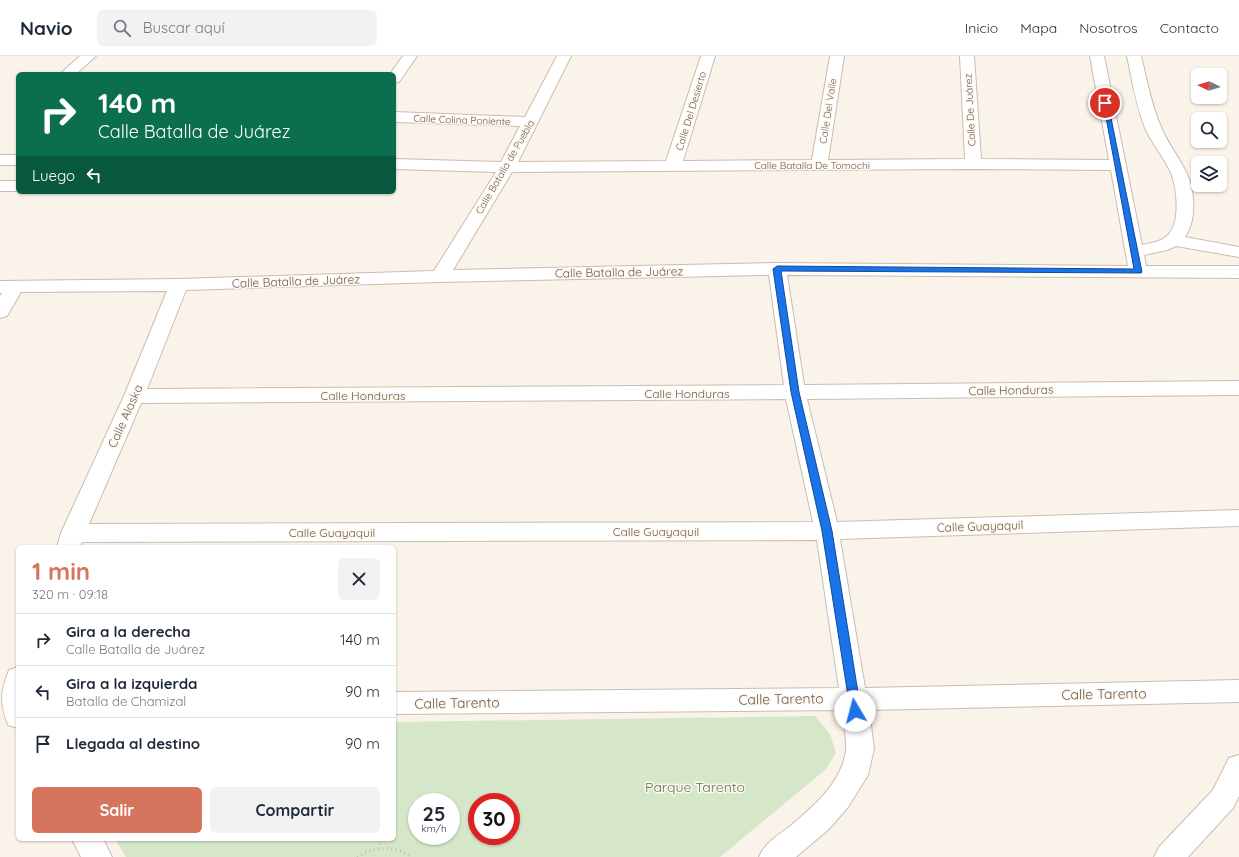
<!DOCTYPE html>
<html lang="es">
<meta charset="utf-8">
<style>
:root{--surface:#fff;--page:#f2f2f3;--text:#1f2937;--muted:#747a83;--line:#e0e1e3;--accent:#d6755d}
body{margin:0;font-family:Quicksand,sans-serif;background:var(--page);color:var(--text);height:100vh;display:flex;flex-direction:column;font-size:15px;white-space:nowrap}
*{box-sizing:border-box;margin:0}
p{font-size:13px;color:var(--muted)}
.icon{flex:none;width:22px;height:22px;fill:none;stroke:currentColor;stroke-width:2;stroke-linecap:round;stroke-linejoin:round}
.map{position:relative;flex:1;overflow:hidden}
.sheet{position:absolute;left:16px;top:489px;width:380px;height:296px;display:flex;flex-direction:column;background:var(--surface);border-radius:6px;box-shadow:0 1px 3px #0004}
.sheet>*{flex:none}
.guide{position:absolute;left:16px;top:16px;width:380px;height:122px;border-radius:6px;box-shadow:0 1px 3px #0004;background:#0b6e4f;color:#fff;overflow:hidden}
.needle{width:26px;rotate:275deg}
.tools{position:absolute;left:1191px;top:12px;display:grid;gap:8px}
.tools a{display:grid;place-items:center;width:36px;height:36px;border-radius:6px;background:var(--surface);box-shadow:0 1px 3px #0004;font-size:20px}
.speed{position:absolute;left:408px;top:737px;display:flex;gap:8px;font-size:20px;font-weight:700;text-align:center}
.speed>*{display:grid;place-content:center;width:52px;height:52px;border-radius:50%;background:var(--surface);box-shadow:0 1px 3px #0004;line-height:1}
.speed small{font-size:10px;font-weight:400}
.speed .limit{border:6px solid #d22;background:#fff;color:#111}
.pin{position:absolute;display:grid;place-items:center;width:34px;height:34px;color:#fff;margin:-17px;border:2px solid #fff;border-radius:50%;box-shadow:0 1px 4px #0007}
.me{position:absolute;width:44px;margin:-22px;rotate:352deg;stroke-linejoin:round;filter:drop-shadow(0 0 3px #0008)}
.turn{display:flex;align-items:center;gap:14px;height:84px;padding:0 16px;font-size:18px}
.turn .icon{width:52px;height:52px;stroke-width:2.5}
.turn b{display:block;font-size:28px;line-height:34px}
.then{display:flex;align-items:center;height:38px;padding:0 16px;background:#0003;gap:8px;font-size:15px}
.round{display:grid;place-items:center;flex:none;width:42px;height:42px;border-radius:6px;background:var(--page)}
.headline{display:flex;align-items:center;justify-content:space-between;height:68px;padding:0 16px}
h1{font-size:24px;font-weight:700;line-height:30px;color:var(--accent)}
.button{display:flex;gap:8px;margin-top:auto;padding:8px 16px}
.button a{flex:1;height:46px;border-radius:6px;background:var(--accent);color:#fff;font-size:16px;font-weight:700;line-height:46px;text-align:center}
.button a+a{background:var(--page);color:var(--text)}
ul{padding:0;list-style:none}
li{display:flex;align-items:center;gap:12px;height:52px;padding:0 16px;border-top:1px solid var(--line)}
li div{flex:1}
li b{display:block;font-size:15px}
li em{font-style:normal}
header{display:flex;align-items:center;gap:24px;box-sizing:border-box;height:56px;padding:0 20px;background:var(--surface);border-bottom:1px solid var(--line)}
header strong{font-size:19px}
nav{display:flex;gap:22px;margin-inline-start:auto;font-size:14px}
.search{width:280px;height:36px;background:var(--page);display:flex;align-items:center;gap:10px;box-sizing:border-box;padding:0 14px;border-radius:6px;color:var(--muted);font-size:15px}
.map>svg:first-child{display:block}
.green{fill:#d6e7c9;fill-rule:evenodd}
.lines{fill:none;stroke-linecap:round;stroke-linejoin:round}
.minor-casing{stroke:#cbbcb1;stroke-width:2}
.path{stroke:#d2b7a7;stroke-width:3;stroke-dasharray:1 3.5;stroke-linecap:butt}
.minor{fill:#fff;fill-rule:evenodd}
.route{fill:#1a73e8;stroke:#114b97}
.labels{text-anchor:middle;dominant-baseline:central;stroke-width:3;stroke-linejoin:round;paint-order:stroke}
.far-street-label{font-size:10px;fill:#725b50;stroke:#fdf8f0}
.street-label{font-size:12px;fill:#725b50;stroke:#fdf8f0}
.near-street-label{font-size:14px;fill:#725b50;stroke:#fdf8f0}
.near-park-label{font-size:14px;fill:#577749;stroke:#fdf8f0}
</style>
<header>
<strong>Navio</strong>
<div class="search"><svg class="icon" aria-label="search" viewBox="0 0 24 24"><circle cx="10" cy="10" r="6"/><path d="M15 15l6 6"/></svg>Buscar aquí</div>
<nav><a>Inicio</a><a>Mapa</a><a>Nosotros</a><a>Contacto</a></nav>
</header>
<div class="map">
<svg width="1239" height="801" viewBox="0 0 1239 801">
<rect width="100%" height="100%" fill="#faf3ea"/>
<!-- green -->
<path class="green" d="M815 660 830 678 836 697 825 714 720 801H126L115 783H394V666ZM417 746H451V780H417ZM477 746H511V780H477Z"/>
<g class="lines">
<defs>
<path id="minor" d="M80 0H96L76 18H60Z
M403 0H417L399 26 394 27V18H390Z
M557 0H571L518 106 666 105 701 0H715L683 105 812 104 830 0H844L828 104 965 103 960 0H974L981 103 1109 104 1090 0H1104L1142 189C1151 187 1161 186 1168 179 1181 167 1177 132 1171 117 1164 101 1152 88 1145 72 1136 49 1132 24 1127 0H1141C1147 24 1151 48 1161 71 1174 102 1196 116 1193 155 1193 164 1190 173 1185 181L1239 191V201L1176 190 1167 194 1144 199 1146 210H1239V222L787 219 804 329 1239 325V339L807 343 837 466 1239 454V470L840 483 865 632 1239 624V646L869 654 874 693 868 719 848 751 829 773 796 801H759C765 787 777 780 789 771 813 751 842 727 846 694 847 682 843 667 842 654L394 658V636L839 632 817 484 82 486 79 491H57L61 477 124 340 167 235 21 236 7 260 0 262V240L2 237H0V225L179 223 434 215 496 116 394 113V103L501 106 520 70 394 66V56L525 61ZM973 113 1111 114 1128 210 777 207 453 214 512 116ZM769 219 784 329 147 333 186 234 440 226ZM786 343 813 466 89 468 141 347Z
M0 99H18V109H0Z
M0 125H18V135H0Z
M18 611V672L8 669C0 646 0 637 9 614Z
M1239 699V740L1233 752 1188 801H1154L1159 791 1213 734 1229 702Z
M72 783H103L112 801H81Z"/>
</defs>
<!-- minor casing -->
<use href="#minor" class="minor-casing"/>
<!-- path -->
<path class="path" d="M379 783 380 791
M357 801C376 790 393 789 412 801"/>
<!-- minor -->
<use href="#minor" class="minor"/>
</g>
<!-- route -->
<path class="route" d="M1103 45 1108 47 1142 216 1141 217 781 215 799 336 832 475 861 655 859 659 855 660 851 659 822 475 791 336 773 213 777 210 1134 213Z"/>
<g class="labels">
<!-- far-street labels -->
<g class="far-street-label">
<text transform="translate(970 54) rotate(-93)">Calle De Juárez</text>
<text transform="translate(691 55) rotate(-73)">Calle Del Desierto</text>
<text transform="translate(828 55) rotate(-81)">Calle Del Valle</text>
<text transform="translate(462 64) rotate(2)">Calle Colina Poniente</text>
<text x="812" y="109">Calle Batalla De Tomochi</text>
<text transform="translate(505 111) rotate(-60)">Calle Batalla de Puebla</text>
</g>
<!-- street labels -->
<g class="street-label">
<text transform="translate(619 216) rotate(-1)">Calle Batalla de Juárez</text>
<text transform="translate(296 225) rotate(-2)">Calle Batalla de Juárez</text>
<text transform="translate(1011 334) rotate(-1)">Calle Honduras</text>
<text x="687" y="337">Calle Honduras</text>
<text x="363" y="339">Calle Honduras</text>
<text transform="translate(125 360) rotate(-66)">Calle Alaska</text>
<text transform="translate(980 470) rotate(-2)">Calle Guayaquil</text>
<text x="656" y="475">Calle Guayaquil</text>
<text x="332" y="476">Calle Guayaquil</text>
</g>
<!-- near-street labels -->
<g class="near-street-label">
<text transform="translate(1104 638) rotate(-1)">Calle Tarento</text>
<text transform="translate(781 643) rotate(-1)">Calle Tarento</text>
<text transform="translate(457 647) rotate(-1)">Calle Tarento</text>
</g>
<!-- near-park labels -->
<g class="near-park-label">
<text x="695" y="731">Parque Tarento</text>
</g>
</g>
</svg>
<div class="tools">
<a><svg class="needle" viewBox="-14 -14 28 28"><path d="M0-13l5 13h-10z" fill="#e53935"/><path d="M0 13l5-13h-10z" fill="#747a83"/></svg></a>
<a><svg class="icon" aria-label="search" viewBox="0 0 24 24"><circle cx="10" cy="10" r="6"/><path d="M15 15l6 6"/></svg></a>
<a><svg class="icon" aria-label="layers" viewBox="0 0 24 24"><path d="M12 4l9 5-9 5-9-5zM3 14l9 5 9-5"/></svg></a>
</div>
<div class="speed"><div>25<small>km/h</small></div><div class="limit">30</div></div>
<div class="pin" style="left:1105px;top:47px;background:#d93025"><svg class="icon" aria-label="arrive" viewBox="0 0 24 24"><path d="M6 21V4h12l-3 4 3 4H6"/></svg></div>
<svg class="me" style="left:855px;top:655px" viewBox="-20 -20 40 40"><circle r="19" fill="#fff"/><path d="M0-13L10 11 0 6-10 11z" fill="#1a73e8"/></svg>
<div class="guide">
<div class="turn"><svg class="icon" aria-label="right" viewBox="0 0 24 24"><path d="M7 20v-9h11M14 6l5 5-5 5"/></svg><div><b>140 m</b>Calle Batalla de Juárez</div></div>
<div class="then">Luego<svg class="icon" aria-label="left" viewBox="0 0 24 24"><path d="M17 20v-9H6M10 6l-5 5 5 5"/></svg></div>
</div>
<section class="sheet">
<div class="headline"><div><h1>1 min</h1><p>320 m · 09:18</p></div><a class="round"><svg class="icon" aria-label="close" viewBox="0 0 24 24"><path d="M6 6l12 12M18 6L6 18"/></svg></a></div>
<ul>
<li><svg class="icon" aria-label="right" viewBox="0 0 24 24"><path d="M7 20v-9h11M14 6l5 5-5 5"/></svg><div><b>Gira a la derecha</b><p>Calle Batalla de Juárez</p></div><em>140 m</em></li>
<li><svg class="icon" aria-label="left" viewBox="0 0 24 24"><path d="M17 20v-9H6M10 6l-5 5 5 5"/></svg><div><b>Gira a la izquierda</b><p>Batalla de Chamizal</p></div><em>90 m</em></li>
<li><svg class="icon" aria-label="arrive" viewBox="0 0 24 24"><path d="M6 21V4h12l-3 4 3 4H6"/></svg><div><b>Llegada al destino</b></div><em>90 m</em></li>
</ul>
<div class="button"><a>Salir</a><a>Compartir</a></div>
</section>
</div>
